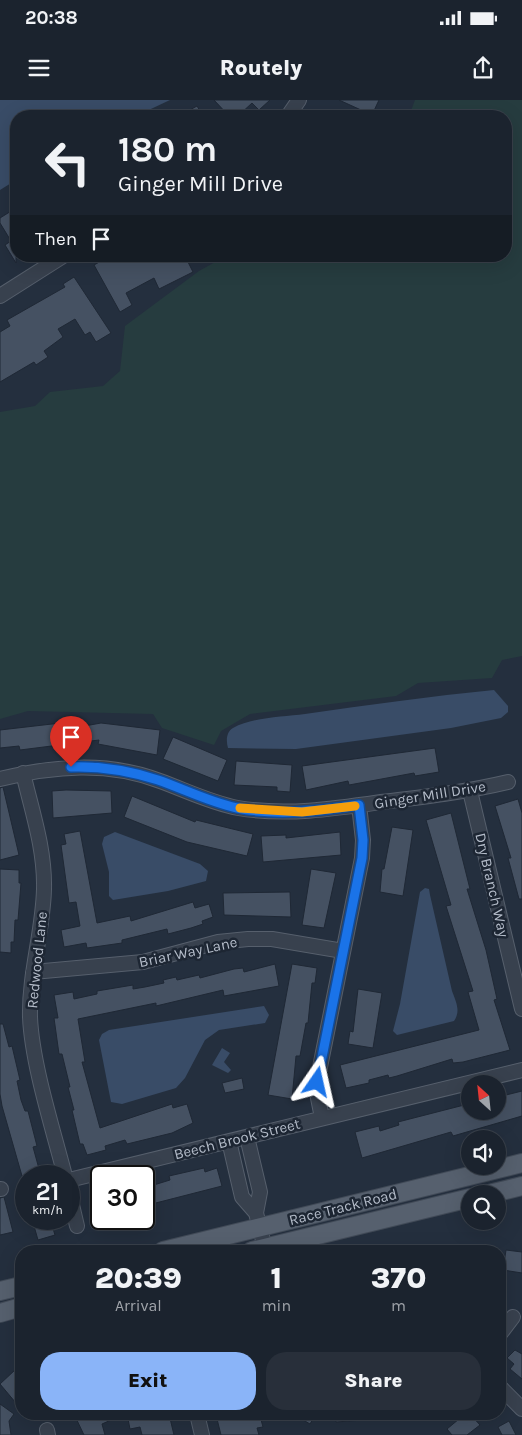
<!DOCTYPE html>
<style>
:root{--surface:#1b232e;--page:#282f3a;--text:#f1f3f6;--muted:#a0a4aa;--line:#39404a;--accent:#8ab4f8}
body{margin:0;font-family:Karla,sans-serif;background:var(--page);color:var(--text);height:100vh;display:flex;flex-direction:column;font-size:19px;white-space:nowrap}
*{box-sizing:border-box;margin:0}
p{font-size:16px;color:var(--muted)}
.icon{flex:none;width:28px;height:28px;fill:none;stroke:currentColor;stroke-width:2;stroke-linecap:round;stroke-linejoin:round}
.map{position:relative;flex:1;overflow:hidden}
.drawer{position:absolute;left:15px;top:1145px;width:491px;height:175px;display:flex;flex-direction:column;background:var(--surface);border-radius:20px;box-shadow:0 5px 20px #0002,0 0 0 1px var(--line)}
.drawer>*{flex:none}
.hud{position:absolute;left:10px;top:10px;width:502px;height:152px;border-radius:20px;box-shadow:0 5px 20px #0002,0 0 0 1px var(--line);background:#1b232e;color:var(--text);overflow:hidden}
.needle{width:32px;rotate:333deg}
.tools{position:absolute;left:461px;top:975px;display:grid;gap:10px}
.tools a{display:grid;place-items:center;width:45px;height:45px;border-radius:50%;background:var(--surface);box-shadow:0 5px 20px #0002,0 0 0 1px var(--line);font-size:25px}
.speed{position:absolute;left:15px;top:1065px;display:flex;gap:10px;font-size:25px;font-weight:700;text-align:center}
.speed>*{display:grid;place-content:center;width:65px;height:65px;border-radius:50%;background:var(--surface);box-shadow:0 5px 20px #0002,0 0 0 1px var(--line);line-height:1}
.speed small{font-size:12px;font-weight:400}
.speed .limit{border:2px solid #111;border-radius:8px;background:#fff;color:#111}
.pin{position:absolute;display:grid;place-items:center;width:42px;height:42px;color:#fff;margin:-51px -21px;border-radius:50% 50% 50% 0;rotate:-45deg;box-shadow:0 0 5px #0007}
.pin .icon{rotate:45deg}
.me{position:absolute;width:55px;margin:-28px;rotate:11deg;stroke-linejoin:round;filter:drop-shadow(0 0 4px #0008)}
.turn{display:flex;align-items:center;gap:18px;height:105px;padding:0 25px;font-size:22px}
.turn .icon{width:65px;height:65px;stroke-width:2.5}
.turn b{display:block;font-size:35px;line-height:42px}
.then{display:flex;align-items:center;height:48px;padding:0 25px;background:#0003;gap:10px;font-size:19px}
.eta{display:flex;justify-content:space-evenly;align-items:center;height:85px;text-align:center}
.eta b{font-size:30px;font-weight:800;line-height:35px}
.button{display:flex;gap:10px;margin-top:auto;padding:10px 25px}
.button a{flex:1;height:58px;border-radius:20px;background:var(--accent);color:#111;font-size:20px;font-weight:800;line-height:58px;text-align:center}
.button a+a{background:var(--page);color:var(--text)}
.status{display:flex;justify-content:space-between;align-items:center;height:35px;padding:0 25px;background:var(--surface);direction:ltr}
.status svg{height:14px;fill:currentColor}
header{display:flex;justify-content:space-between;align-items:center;height:65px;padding:0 25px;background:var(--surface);font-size:22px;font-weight:800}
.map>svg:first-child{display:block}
.green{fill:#263c3f}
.water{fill:#394c67}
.building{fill:#455162;stroke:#1f2835}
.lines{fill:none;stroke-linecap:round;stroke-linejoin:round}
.minor-casing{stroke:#565f6c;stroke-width:16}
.major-casing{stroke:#414a57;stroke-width:20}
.minor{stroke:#38414e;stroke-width:14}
.major{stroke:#56606e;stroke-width:18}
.route-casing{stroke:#114b97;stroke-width:12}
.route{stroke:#1a73e8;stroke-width:9}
.slow{stroke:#f59e0b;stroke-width:9}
.labels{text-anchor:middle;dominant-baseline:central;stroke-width:5;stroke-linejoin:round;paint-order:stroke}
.street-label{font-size:15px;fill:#b4bcc9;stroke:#1d2633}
</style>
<div class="status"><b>20:38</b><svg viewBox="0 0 49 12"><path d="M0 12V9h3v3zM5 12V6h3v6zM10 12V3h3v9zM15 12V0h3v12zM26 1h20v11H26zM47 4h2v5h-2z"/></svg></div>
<header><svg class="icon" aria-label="menu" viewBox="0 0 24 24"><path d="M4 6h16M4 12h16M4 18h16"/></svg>Routely<svg class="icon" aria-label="share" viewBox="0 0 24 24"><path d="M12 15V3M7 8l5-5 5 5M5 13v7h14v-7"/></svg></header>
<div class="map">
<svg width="522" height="1335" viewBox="0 0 522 1335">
<rect width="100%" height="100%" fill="#242f3e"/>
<!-- green -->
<path class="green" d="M415 0H522V556L502 560 492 578 418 583 396 596 250 614 221 631 214 645 162 628 153 614 28 611 0 619V312L35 306 50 292 103 286 120 271 125 226 199 171 226 156H506V16H409Z"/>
<!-- water -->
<path class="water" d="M0 0H170L136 16H16V80L0 90Z
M494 590 508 606V612L501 618 451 628 296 649 228 648C226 641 226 632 233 628 253 617 283 617 305 614 368 605 431 596 494 590Z
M115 732 200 764 208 771 206 781 168 791 113 800 109 796V772L102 744 104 737Z
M425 788 429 789 430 795 452 891C456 902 461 911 454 921L397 935 393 931 400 904 420 792Z
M264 906 269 915 265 923 219 930 205 940 185 978 176 988 122 1004 111 1002 99 940 102 934 109 930Z
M222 948 230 953 224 962 231 970 228 973 212 965Z"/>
<!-- building -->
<path class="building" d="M214 0H270L259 10 252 3 238 16H229Z
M339 0H379L372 15Z
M197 6 203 16H179Z
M16 108V163L5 145 11 141 0 123V118Z
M110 156H185L193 172 159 189 154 178 126 193 132 205 120 212 94 165Z
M74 177 111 233 96 242 90 232 85 235 75 219 58 229 63 237 44 251 48 257 36 265 34 262 0 282V232L10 226 7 220 65 187 63 184Z
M78 621 79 627 101 623 160 630 157 655 98 644 99 640 20 650 19 646 0 648V630Z
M173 637 227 660 218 681 163 659Z
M435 648 439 672 415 676 414 673 349 685 348 681 306 690 302 666Z
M236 661 292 665 290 692 277 691V687L234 685Z
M3 687 19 755 0 760V688Z
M66 690 111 691 112 713 53 718 52 691Z
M132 696 195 722 196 720 253 734 247 756 187 742 124 717Z
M518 699 522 713V799H519L508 758H511L495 706Z
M451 713 470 789H467L486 850 497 899 494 900 510 950 463 962 453 963 452 959 397 976 389 978 388 975 369 980V983L346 988 340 965 479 930 468 892 473 891 446 806 451 805 426 720Z
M392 727 413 730 403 796 380 792 382 769H384Z
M80 731 97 823 130 816 131 821 193 802 195 808 209 804 213 817 202 821 203 824 191 828 168 834 167 829 122 840V843L87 848 86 843 64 847 61 830 80 826 76 802 69 803 61 745 66 744 64 734Z
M340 732 341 755 263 762 261 736 286 735V738Z
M0 769 19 770V783H21L18 820H15L14 842H11V853L0 852Z
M311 769 336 773 324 828 302 825Z
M290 792 291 817 224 815 223 793Z
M275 864 279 886 224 896 223 890 156 906V903L78 919 85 962H82L100 1028 172 1004 173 1008 187 1004 193 1023 172 1033 127 1044 125 1040 105 1046 106 1050 87 1055 83 1044H80L72 1010H74L68 987H70L62 954H59L54 918H58L54 895 73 892 74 899 97 894V891L133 885V889L145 887 164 883 163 880 176 877 177 880 199 875 200 878 234 869 243 868 244 872Z
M292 864 317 868 315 883H312L308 923H306L300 956H296L292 999 268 995Z
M358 889 382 893 373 948 348 944 350 931 353 932Z
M0 924H3L9 947 12 946 20 980 17 981 21 1000 25 1011H28L37 1046 33 1047 41 1076H22L2 1006 0 994Z
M242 978 244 989 225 993 222 983Z
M522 991V1016L453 1036 451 1032 362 1058 355 1032 379 1026 380 1031 399 1025 398 1022 468 1004 470 1011H498V997Z
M204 1068 205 1072 217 1068 222 1086 144 1106V1088L170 1080 169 1076Z
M4 1097 13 1132 0 1135V1098Z
M101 1097V1127H98L91 1099Z
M32 1119H50L55 1135 38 1140Z
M506 1150 522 1152V1173L503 1170Z
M515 1250 522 1254V1279L510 1269 514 1264 507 1258Z
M15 1270 21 1277V1309L0 1284Z
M0 1304 14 1314 9 1321 11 1335H0Z
M74 1314H108L111 1320 102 1324 105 1335H84Z
M127 1314H169L174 1335H142L140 1327 130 1329Z
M238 1314 260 1316 263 1327 257 1328 259 1335H221L217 1319Z
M293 1314H316L310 1324Z
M335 1314H362L363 1320 336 1322Z
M452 1314H470L480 1325 467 1335H452L447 1329 459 1319Z
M509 1321 516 1335H502L498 1327Z"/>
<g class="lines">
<defs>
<path id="minor" d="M288 16 299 0
M0 196 63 156
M23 673C32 711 45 749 44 789 43 832 29 873 30 917 32 964 53 1029 65 1076
M0 679C54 666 107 661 160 681 185 690 211 703 238 708 286 716 333 709 381 702 424 697 466 692 508 682
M470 691 522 909
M33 872 143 862 218 842 248 839H272L343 851
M322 1018 317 993V982L362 758 363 740 359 705
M247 1037 260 1092 256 1113
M229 1041 242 1097 256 1113 265 1148
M69 1080 522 970
M0 1089H1
M69 1092 77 1126
M500 1234 513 1217
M500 1287 522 1309
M197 1314 202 1335
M47 1330 48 1335"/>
<path id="major" d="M489 1094 522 1086
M163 1151 522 1063
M252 1151 470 1098
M0 1191 21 1186
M0 1213 21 1207"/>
</defs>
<!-- minor casing -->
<use href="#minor" class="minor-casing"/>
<!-- major casing -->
<use href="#major" class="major-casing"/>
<!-- minor -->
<use href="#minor" class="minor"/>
<!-- major -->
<use href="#major" class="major"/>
</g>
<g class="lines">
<defs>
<path id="route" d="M71 667C101 666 130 671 158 680 184 689 209 702 237 708 277 716 319 711 359 705L363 740 362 758 317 982"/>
</defs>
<!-- route casing -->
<use href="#route" class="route-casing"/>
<!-- route -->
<use href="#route" class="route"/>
<!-- slow -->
<path class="slow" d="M240 708 302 712 355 706"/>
</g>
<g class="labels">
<!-- street labels -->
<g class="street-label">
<text transform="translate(430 695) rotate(-9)">Ginger Mill Drive</text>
<text transform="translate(492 785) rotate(77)">Dry Branch Way</text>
<text transform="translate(188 852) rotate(-12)">Briar Way Lane</text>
<text transform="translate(37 860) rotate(-84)">Redwood Lane</text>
<text transform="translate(237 1039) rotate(-14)">Beech Brook Street</text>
<text transform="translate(343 1107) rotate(-14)">Race Track Road</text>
</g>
</g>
</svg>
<div class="tools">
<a><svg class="needle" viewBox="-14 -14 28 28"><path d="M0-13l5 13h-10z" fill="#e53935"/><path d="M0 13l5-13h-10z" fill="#a0a4aa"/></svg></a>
<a><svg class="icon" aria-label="sound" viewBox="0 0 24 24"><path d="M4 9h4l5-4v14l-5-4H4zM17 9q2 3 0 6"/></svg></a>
<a><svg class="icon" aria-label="search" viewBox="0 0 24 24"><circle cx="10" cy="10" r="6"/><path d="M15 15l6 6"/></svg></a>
</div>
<div class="speed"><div>21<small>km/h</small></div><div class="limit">30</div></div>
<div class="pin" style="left:71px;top:667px;background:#d93025"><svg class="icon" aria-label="arrive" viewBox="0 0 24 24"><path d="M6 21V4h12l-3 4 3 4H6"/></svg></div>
<svg class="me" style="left:317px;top:982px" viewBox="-20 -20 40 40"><path d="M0-17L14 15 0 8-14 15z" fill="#1a73e8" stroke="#fff" stroke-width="4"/></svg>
<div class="hud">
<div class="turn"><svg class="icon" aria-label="left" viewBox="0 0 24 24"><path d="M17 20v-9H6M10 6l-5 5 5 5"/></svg><div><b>180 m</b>Ginger Mill Drive</div></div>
<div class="then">Then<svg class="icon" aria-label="arrive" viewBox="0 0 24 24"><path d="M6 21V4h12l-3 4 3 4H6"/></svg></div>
</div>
<section class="drawer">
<div class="eta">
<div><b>20:39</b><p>Arrival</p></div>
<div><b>1</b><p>min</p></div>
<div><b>370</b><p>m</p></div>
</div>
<div class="button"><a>Exit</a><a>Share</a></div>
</section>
</div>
